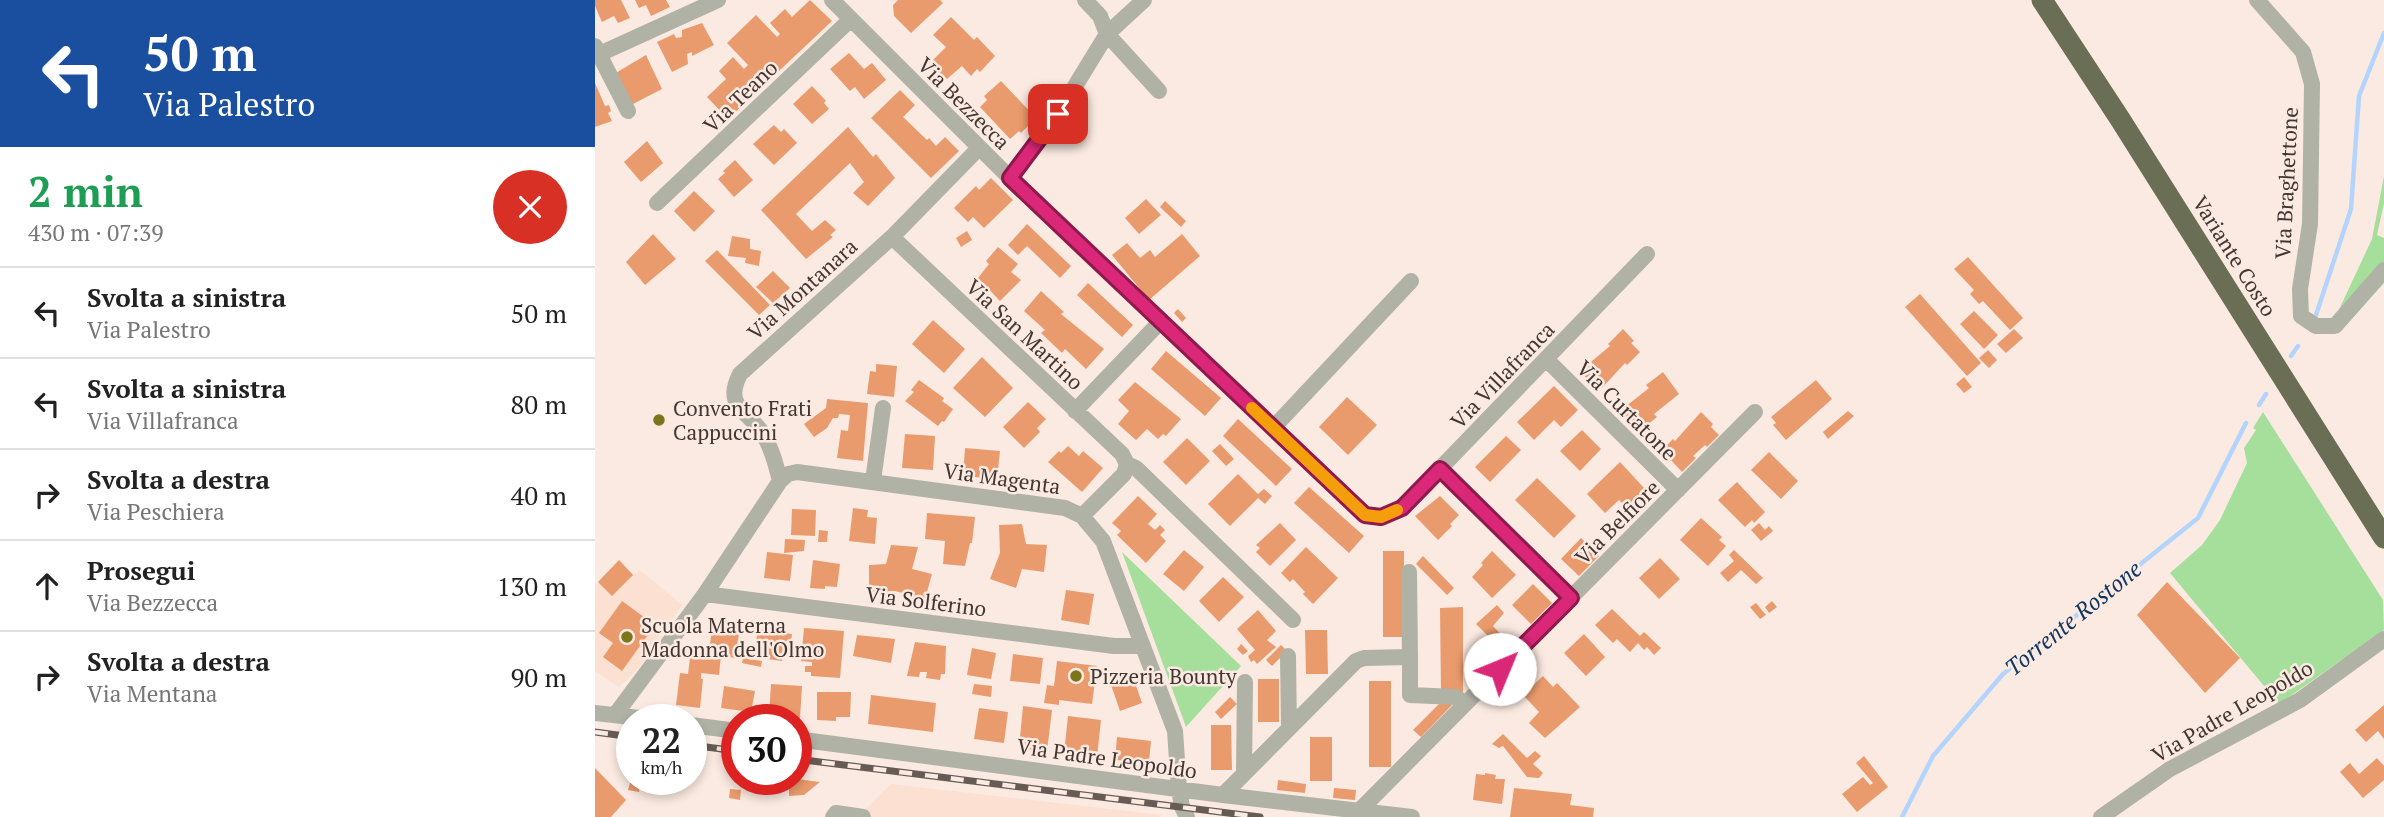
<!DOCTYPE html>
<html lang="it">
<meta charset="utf-8">
<style>
:root{--surface:#fff;--page:#f2f2f2;--text:#222;--muted:#767676;--line:#e0e0e0}
body{margin:0;font-family:"PT Serif",serif;background:var(--page);color:var(--text);height:100vh;display:flex;flex-direction:column;font-size:26px;white-space:nowrap}
*{box-sizing:border-box;margin:0}
p{font-size:23px;color:var(--muted)}
.icon{flex:none;width:38px;height:38px;fill:none;stroke:currentColor;stroke-width:2;stroke-linecap:round;stroke-linejoin:round}
.map{position:relative;flex:1;overflow:hidden}
.details{display:flex;flex-direction:column;background:var(--surface);width:595px}
.details>*{flex:none}
.top-card{background:#1a4fa0;color:#fff;overflow:hidden}
.speed{position:absolute;left:21px;top:704px;display:flex;gap:14px;font-size:35px;font-weight:700;text-align:center}
.speed>*{display:grid;place-content:center;width:91px;height:91px;border-radius:50%;background:var(--surface);box-shadow:0 4px 10px #0003;line-height:1}
.speed small{font-size:18px;font-weight:400}
.speed .limit{border:10px solid #d22;background:#fff;color:#111}
.pin{position:absolute;display:grid;place-items:center;width:60px;height:60px;color:#fff;margin:-30px;border-radius:14px;box-shadow:0 4px 10px #0006}
.me{position:absolute;width:77px;margin:-38px;rotate:45deg;stroke-linejoin:round;filter:drop-shadow(0 0 5px #0008)}
.turn{display:flex;align-items:center;gap:24px;height:147px;padding:0 28px;font-size:32px}
.turn .icon{width:91px;height:91px;stroke-width:2.5}
.turn b{display:block;font-size:49px;line-height:60px}
.round{display:grid;place-items:center;flex:none;width:74px;height:74px;border-radius:37px;background:var(--page)}
.headline{display:flex;align-items:center;justify-content:space-between;height:119px;padding:0 28px}
h1{font-size:42px;font-weight:800;line-height:52px;color:#1e9e55}
ul{padding:0;list-style:none}
li{display:flex;align-items:center;gap:21px;height:91px;padding:0 28px;border-top:2px solid var(--line)}
li div{flex:1}
li b{display:block;font-size:26px}
li em{font-style:normal}
main{display:flex;flex:1;min-height:0}
.map>svg:first-child{display:block}
.built{fill:#fce0d1}
.green{fill:#a6de9c}
.lines{fill:none;stroke-linecap:round;stroke-linejoin:round}
.stream{stroke:#b3d4fd;stroke-width:4.5}
.building{fill:#ea9b6d}
.street{stroke:#b0b2a6;stroke-width:16}
.highway{stroke:#6a6e55;stroke-width:21}
.rail-casing{stroke:#675b55;stroke-width:7}
.rail{stroke:#fbeae1;stroke-width:4.5;stroke-dasharray:13;stroke-linecap:butt}
.route-casing{stroke:#8e194d;stroke-width:18}
.route{stroke:#db2777;stroke-width:12}
.slow{stroke:#f59e0b;stroke-width:12}
.poi-dot{fill:#7c751a;stroke:#fbeae1;stroke-width:2.5}
.labels{text-anchor:middle;dominant-baseline:central;stroke-width:5;stroke-linejoin:round;paint-order:stroke}
.street-label{font-size:21px;fill:#413631;stroke:#fbeae1}
.poi-label{font-size:21px;fill:#413631;stroke:#fbeae1;text-anchor:start}
.water-label{font-size:23px;font-style:italic;fill:#113660;stroke:#fbeae1}
</style>
<main>
<section class="details">
<div class="top-card">
<div class="turn"><svg class="icon" aria-label="left" viewBox="0 0 24 24"><path d="M17 20v-9H6M10 6l-5 5 5 5"/></svg><div><b>50 m</b>Via Palestro</div></div>
</div>
<div class="headline"><div><h1>2 min</h1><p>430 m · 07:39</p></div><a class="round" style="background:#d93025;color:#fff"><svg class="icon" aria-label="close" viewBox="0 0 24 24"><path d="M6 6l12 12M18 6L6 18"/></svg></a></div>
<ul>
<li><svg class="icon" aria-label="left" viewBox="0 0 24 24"><path d="M17 20v-9H6M10 6l-5 5 5 5"/></svg><div><b>Svolta a sinistra</b><p>Via Palestro</p></div><em>50 m</em></li>
<li><svg class="icon" aria-label="left" viewBox="0 0 24 24"><path d="M17 20v-9H6M10 6l-5 5 5 5"/></svg><div><b>Svolta a sinistra</b><p>Via Villafranca</p></div><em>80 m</em></li>
<li><svg class="icon" aria-label="right" viewBox="0 0 24 24"><path d="M7 20v-9h11M14 6l5 5-5 5"/></svg><div><b>Svolta a destra</b><p>Via Peschiera</p></div><em>40 m</em></li>
<li><svg class="icon" aria-label="ahead" viewBox="0 0 24 24"><path d="M12 20V5M6 11l6-6 6 6"/></svg><div><b>Prosegui</b><p>Via Bezzecca</p></div><em>130 m</em></li>
<li><svg class="icon" aria-label="right" viewBox="0 0 24 24"><path d="M7 20v-9h11M14 6l5 5-5 5"/></svg><div><b>Svolta a destra</b><p>Via Mentana</p></div><em>90 m</em></li>
</ul>
</section>
<div class="map">
<svg width="1789" height="817" viewBox="0 0 1789 817">
<rect width="100%" height="100%" fill="#fbeae1"/>
<!-- built -->
<path class="built" d="M24 560 38 575 45 570 87 605 43 669 24 687 0 671V585Z
M296 784 567 815 566 817H262Z"/>
<!-- green -->
<path class="green" d="M1789 176V203L1782 235 1789 238V283L1746 331H1734L1777 239Z
M1668 412 1788 600 1789 630 1684 704 1575 573 1607 545 1625 520 1652 463 1649 448 1661 430 1658 428Z
M527 552 646 666 591 727Z"/>
<g class="lines">
<!-- stream -->
<path class="stream" d="M1721 315 1756 209 1764 96 1789 33
M1696 356 1703 346
M1664 405 1671 394
M1307 817 1338 756 1408 674 1603 518 1651 423"/>
</g>
<!-- building -->
<path class="building" d="M0 0H26L35 18 23 23 19 16 7 22 0 6Z
M40 0H71L75 7 56 16 51 5 44 8Z
M215 0 237 21 133 119 112 97 131 79 124 71 138 57 149 69 153 65 132 43 161 15 182 37 185 34 175 23 190 9 197 17Z
M303 0H345L348 3 316 33 299 16 298 5Z
M356 17 379 40 382 37 400 56 385 72 382 69 376 76 367 66 352 79 335 63 351 47 338 35Z
M107 23 119 45 97 56V52L92 54 93 64 77 72 62 42 79 34 81 38 87 37V30Z
M254 53 269 69 277 63 291 80 269 99 260 87 255 91 235 69Z
M51 55 67 89 36 105 19 74Z
M406 81 441 118 426 133 424 131 415 139 385 107 392 100 389 96Z
M0 83 10 106 14 105 16 111 13 113 17 121 0 127Z
M217 86 231 101 229 103 234 109 217 124 198 104Z
M305 90 320 105 308 117 332 140 334 138 341 146 350 137 364 151 336 178 276 118Z
M179 125 186 132 189 129 202 143 179 165 158 144Z
M253 127 278 157 281 154 300 178 273 206 258 193 269 182 255 163 201 214 217 231 230 220 241 230 235 235 238 237 211 259 166 210Z
M52 141 68 163 46 182 29 162Z
M140 160 158 180 139 197 123 179 130 173 128 171Z
M396 178 418 200 389 228 378 217 373 222 359 208 381 186 384 190Z
M99 191 120 211 99 232 79 211Z
M551 199 566 215 544 234 530 218Z
M570 201 591 221 586 227 565 207Z
M432 224 476 266 465 278 432 246 423 255 413 245Z
M372 231 377 240 366 247 361 238Z
M58 234 81 259 50 285 31 262Z
M587 234 605 256 554 300 517 255 532 243 545 258 555 250 560 257Z
M137 236 155 239V249L166 251 164 266 150 263 151 258 133 256Z
M403 247 423 264 416 272 426 280 405 301 383 278 394 264 391 261Z
M122 250 175 305 164 315 110 261Z
M1373 257 1428 318 1415 330 1388 301 1384 304 1375 294 1379 290 1359 269Z
M178 271 195 288 178 303 161 287Z
M493 283 538 325 527 337 482 295Z
M446 291 469 312 466 314 509 349 491 369 470 349 467 353 446 333 450 330 429 311Z
M1325 294 1386 363 1372 376 1310 307Z
M583 309 591 318 587 322 579 313Z
M1379 311 1403 335 1389 349 1365 324Z
M338 320 370 349 349 373 317 344Z
M1028 329 1039 341 1036 343 1045 352 1032 365 1030 363 1007 388 998 379 995 382 985 371 1015 346 1013 344Z
M1419 329 1428 338 1411 353 1402 344Z
M1393 350 1402 360 1394 368 1384 358Z
M571 351 626 398 610 416 556 369Z
M387 357 418 388 390 417 358 388Z
M281 364 302 366 299 397 272 394 275 371 281 372Z
M1068 372 1084 394 1059 414 1062 417 1046 430 1039 421 1036 424 1025 411 1054 388 1051 385Z
M1369 377 1377 387 1369 393 1361 384Z
M324 380 349 398 347 401 358 409 349 422 347 421 343 426 310 401 319 392 316 390Z
M1221 380 1237 399 1191 440 1178 425 1181 423 1176 417Z
M540 382 586 419 571 436 568 434 563 439 552 429 541 440 523 424 534 411 523 400Z
M959 386 983 410 966 427 959 420 939 440 922 422Z
M752 397 782 425 753 455 724 427Z
M232 399 273 403 268 461 242 458 246 430 253 431 255 415 244 414 243 418H238L232 428 219 437 209 424 231 408Z
M433 402 451 419 442 428 445 432 429 448 408 427Z
M1253 411 1259 416 1233 439 1228 432Z
M1106 412 1118 424 1116 427 1124 435 1112 447 1110 445 1098 456 1101 458 1087 472 1076 460 1073 463 1064 453 1078 439 1080 441Z
M643 419 697 469 681 486 628 436Z
M987 430 1006 449 985 471 965 451Z
M310 434 340 436 338 470 307 468Z
M911 436 926 450 895 482 880 467Z
M592 438 615 461 591 485 568 462Z
M625 444 639 459 631 466 617 451Z
M473 446 484 456 488 451 508 468 487 492 453 462 464 451 466 453Z
M370 448 405 451 402 479 368 476Z
M1174 452 1203 481 1186 499 1156 470Z
M1025 462 1050 489 1031 507 1024 500 1010 513 992 494Z
M643 474 663 494 669 489 677 496 670 504 663 498 635 526 613 504Z
M942 478 981 516 959 538 920 500Z
M1142 482 1170 512 1159 523 1157 520 1150 527 1123 500Z
M714 487 769 536 754 553 699 503Z
M543 496 562 514 553 524 560 530 565 525 570 530 565 535 571 541 551 563 522 535 526 531 517 523Z
M845 496 864 515 855 524 857 526 843 540 820 516Z
M258 508 273 510 272 517 282 518 280 544 254 541Z
M197 509 221 510 220 536 196 535Z
M332 513 380 517 377 543H375L370 566 348 564 350 541 330 539Z
M1106 518 1127 537 1124 540 1131 546 1113 566 1085 540Z
M685 523 701 540 675 566 661 552 665 548 661 545Z
M1164 523 1170 530 1174 526 1178 531 1166 541 1156 530Z
M427 524 431 544 452 545 449 572 427 569 421 588 395 579 405 553 404 525Z
M224 530 233 531 232 542H223Z
M986 538 1004 556 984 576 966 559Z
M190 539 210 540 209 551 189 553Z
M296 545 323 547 317 569 337 574 330 599 300 591 274 592V565L291 564Z
M711 547 743 578 718 604 708 594 710 592 698 579 695 582 686 573Z
M589 550 609 567 589 591 568 574Z
M1139 550 1168 578 1161 584 1146 570 1133 582 1125 573 1139 561 1134 555Z
M788 551H809V637H788Z
M897 551 921 575 897 598 877 577 888 565 886 563Z
M172 552 198 555 195 581 169 578Z
M828 556 859 588 852 595 821 564Z
M1065 558 1085 579 1064 599 1044 578Z
M24 560 38 575 17 596 3 582Z
M218 560 245 564 242 587 230 586V589L215 588Z
M628 577 649 597 624 622 604 601Z
M1572 582 1645 658 1610 693 1542 615Z
M938 584 957 603 936 624 917 605Z
M471 590 499 594 494 625 466 620Z
M27 601 60 625 27 671 8 657 18 643 4 633Z
M1177 601 1182 607 1174 613 1170 607Z
M1161 603 1171 615 1165 619 1155 607Z
M902 605 909 613 898 626 919 648 912 655 881 624Z
M868 607V694H846L845 608Z
M1017 609 1045 636 1049 632 1066 648 1059 655 1052 647 1049 650 1043 643 1035 652 1022 639 1018 643 1000 625Z
M663 610 681 631 672 640 681 647 662 664 659 660 656 662 653 656 660 650 642 629Z
M117 628 144 632 141 658 126 656 124 675 106 673V679H108L105 708 81 705 85 673 93 674 96 650 114 652Z
M209 628 249 631 245 678 216 676V672H210V666H217V662L206 661Z
M163 629 197 634 194 656 188 655 187 661 159 657Z
M710 630H732L733 674H711Z
M989 634 1010 657 991 676 969 653Z
M262 635 300 639 296 663 258 656Z
M320 642 351 646 350 674H346L345 680 331 678 332 672H325L324 677 312 676Z
M646 644 653 651 648 655 642 649Z
M686 645 692 651 677 666 671 660Z
M377 648 401 653 396 679 372 675Z
M418 654 448 658 445 684 415 681Z
M148 658 167 661 166 667 147 663Z
M462 661 502 666 497 704 464 700V705L449 703 452 685 459 686Z
M537 674 547 703 525 711 515 682Z
M948 676 958 687 962 683 985 707 950 738 934 723 944 712 928 695Z
M663 679H684V722H663Z
M774 681H796V767H774Z
M176 684 207 686 205 718 174 716Z
M379 684 397 686 396 697 377 694Z
M129 686 160 691 156 712 126 708Z
M222 692H256L255 717H241V721L222 720Z
M276 695 341 703 338 732 273 724Z
M635 697 642 704 626 719 620 712Z
M850 698 857 705 826 737 818 730Z
M1789 705V739L1783 731 1771 742 1760 730Z
M428 706 457 710 452 751 424 748Z
M384 708 413 712 409 743 379 739Z
M473 716 506 720 502 757 469 753Z
M616 725H636L637 770H616Z
M908 734 932 758 940 751 946 756 938 764 948 773 944 778 932 777 908 746 904 748 897 744Z
M522 737 556 741 554 762 520 760Z
M715 737H737V781H715Z
M1269 756 1293 787 1262 812 1247 794 1268 777 1275 785 1278 783 1261 763Z
M1782 758 1789 766V780L1768 798 1745 772 1755 763 1764 774Z
M0 768 31 800 16 817H0Z
M890 773 901 775 900 779H910L907 804 878 800 881 774 890 775Z
M194 779H202L225 782 209 795 194 796Z
M683 780 711 784 710 793 682 790Z
M35 783 45 786 44 792 33 790Z
M739 788 761 790 760 800 738 798Z
M919 788 977 794 975 805 999 808 998 817H915Z
M135 789 146 790 145 800 134 798Z"/>
<g class="lines">
<!-- street -->
<path class="street" d="M237 0 415 178 770 515 786 517 807 508 1052 254
M490 0 505 16 512 34 564 91
M1662 0 1708 52 1717 84 1715 224 1705 289 1706 316 1721 326H1740L1789 270
M0 46 33 111
M0 56 123 0
M415 178 463 114 512 34 549 0
M62 203 256 19
M297 237 527 454 532 464 541 468 698 620
M952 360 1083 490
M480 411 566 321
M678 428 816 281
M845 469 976 598
M185 481C181 465 177 449 168 434 153 410 128 407 145 374L297 237 384 148
M278 481 288 408
M487 516 529 474 532 464
M814 572 815 657
M110 594 519 646H548
M693 656 694 728
M0 713 53 719
M20 715 110 594 185 481 193 474 202 472 470 508 487 516 508 541 580 731 584 789 587 807 592 817
M96 725 142 731
M201 739 628 795 817 817
M649 773 650 682
M628 795 761 661 769 658 815 657V695L861 697 869 704
M765 810 1160 412
M238 817 241 813 268 817
M1506 817 1575 769 1705 700 1789 639"/>
<!-- highway -->
<path class="highway" d="M1447 0 1525 119 1789 538"/>
<defs>
<path id="rail" d="M0 732 37 737
M96 745 142 751
M201 759 665 817"/>
</defs>
<!-- rail casing -->
<use href="#rail" class="rail-casing"/>
<!-- rail -->
<use href="#rail" class="rail"/>
</g>
<g class="lines">
<defs>
<path id="route" d="M463 114 415 178 770 515 786 517 807 508 845 469 976 598 905 669"/>
</defs>
<!-- route casing -->
<use href="#route" class="route-casing"/>
<!-- route -->
<use href="#route" class="route"/>
<!-- slow -->
<path class="slow" d="M657 408 770 515 786 517 802 510"/>
</g>
<!-- markers -->
<g class="poi-dot">
<circle cx="64" cy="420" r="7"/>
<circle cx="32" cy="637" r="7"/>
<circle cx="481" cy="676" r="7"/>
</g>
<g class="labels">
<!-- street labels -->
<g class="street-label">
<text transform="translate(145 96) rotate(-44)">Via Teano</text>
<text transform="translate(369 103) rotate(45)">Via Bezzecca</text>
<text transform="translate(1691 183) rotate(-87)">Via Braghettone</text>
<text transform="translate(1640 256) rotate(58)">Variante Costo</text>
<text transform="translate(207 289) rotate(-42)">Via Montanara</text>
<text transform="translate(430 334) rotate(43)">Via San Martino</text>
<text transform="translate(907 375) rotate(-46)">Via Villafranca</text>
<text transform="translate(1032 410) rotate(45)">Via Curtatone</text>
<text transform="translate(407 478) rotate(8)">Via Magenta</text>
<text transform="translate(1022 522) rotate(-45)">Via Belfiore</text>
<text transform="translate(331 601) rotate(7)">Via Solferino</text>
<text transform="translate(1637 711) rotate(-30)">Via Padre Leopoldo</text>
<text transform="translate(512 758) rotate(8)">Via Padre Leopoldo</text>
</g>
<!-- poi labels -->
<g class="poi-label">
<text x="78" y="408">Convento Frati<tspan x="78" dy="24">Cappuccini</tspan></text>
<text x="46" y="625">Scuola Materna<tspan x="46" dy="24">Madonna dell'Olmo</tspan></text>
<text x="495" y="676">Pizzeria Bounty</text>
</g>
<!-- water labels -->
<g class="water-label">
<text transform="translate(1478 618) rotate(-39)">Torrente Rostone</text>
</g>
</g>
</svg>
<div class="speed"><div>22<small>km/h</small></div><div class="limit">30</div></div>
<div class="pin" style="left:463px;top:114px;background:#d93025"><svg class="icon" aria-label="arrive" viewBox="0 0 24 24"><path d="M6 21V4h12l-3 4 3 4H6"/></svg></div>
<svg class="me" style="left:905px;top:669px" viewBox="-20 -20 40 40"><circle r="19" fill="#fff"/><path d="M0-13L10 11 0 6-10 11z" fill="#db2777"/></svg>
</div>
</main>
